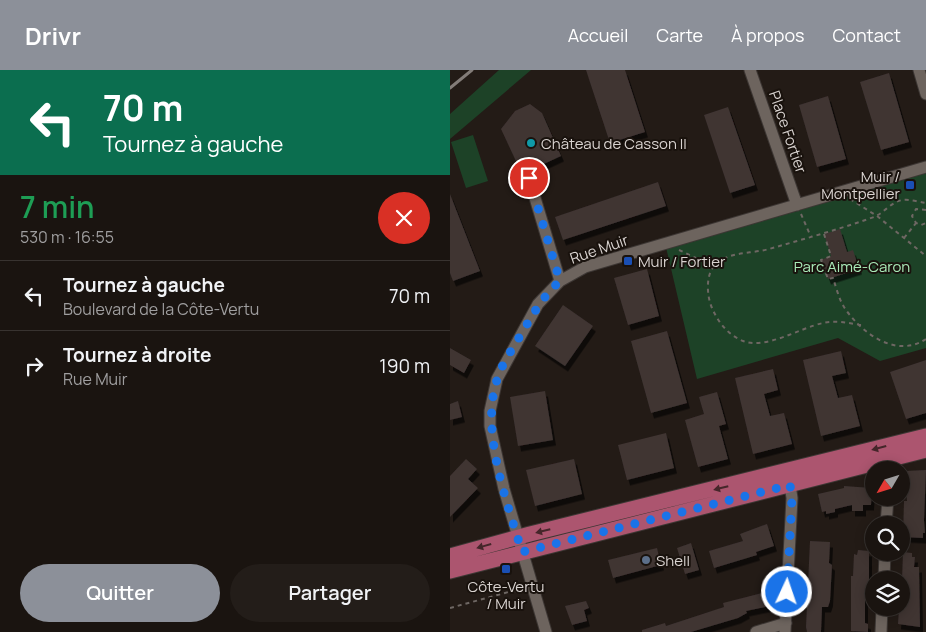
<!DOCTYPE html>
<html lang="fr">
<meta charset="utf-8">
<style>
:root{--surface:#1a1410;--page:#231d19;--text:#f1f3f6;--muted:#9f9e9f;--line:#383330;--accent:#8c9099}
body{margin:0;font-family:Manrope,sans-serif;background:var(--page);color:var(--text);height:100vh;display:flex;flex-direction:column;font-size:19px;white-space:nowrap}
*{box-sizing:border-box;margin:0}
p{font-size:16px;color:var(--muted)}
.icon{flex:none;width:28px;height:28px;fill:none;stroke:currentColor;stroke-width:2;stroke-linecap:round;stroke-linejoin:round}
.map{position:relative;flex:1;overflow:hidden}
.details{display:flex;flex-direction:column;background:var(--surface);width:450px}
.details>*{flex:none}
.top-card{background:#0b6e4f;color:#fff;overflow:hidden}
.needle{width:32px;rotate:231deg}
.controls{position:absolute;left:415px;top:391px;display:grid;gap:10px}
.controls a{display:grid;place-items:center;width:45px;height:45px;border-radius:50%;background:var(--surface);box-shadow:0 2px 12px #0003,0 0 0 1px var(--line);font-size:25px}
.pin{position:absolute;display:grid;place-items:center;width:42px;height:42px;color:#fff;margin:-21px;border:2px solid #fff;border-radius:50%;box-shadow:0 1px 5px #0007}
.me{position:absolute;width:55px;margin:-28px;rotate:3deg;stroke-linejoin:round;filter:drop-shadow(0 0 4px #0008)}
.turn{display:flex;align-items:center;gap:18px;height:105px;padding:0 20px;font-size:22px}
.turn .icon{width:65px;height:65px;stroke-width:2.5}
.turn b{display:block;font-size:35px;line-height:42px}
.round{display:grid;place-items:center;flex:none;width:52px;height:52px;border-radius:26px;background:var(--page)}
.overview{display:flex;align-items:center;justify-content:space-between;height:85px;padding:0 20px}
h1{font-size:30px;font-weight:600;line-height:38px;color:#1e9e55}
.action{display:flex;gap:10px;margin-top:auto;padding:10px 20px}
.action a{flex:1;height:58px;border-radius:30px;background:var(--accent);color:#fff;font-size:20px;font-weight:600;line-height:58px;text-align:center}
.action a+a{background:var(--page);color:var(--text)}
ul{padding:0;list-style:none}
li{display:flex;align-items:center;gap:15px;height:70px;padding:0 20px;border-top:1px solid var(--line)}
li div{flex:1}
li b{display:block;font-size:19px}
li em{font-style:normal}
header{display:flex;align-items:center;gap:30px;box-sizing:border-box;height:70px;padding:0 25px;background:var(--accent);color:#fff}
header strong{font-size:24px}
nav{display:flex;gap:28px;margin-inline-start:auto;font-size:18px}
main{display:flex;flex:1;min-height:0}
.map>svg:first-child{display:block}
.green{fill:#1d4227}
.building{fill:#3f3433;filter:url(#shadow)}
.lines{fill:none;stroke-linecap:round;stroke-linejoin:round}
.minor-casing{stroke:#3d3734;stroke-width:13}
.major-casing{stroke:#3d3734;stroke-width:17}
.path{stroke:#6e6763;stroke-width:2;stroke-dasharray:4 4;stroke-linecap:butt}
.minor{stroke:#6d645e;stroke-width:11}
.major{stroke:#ac556f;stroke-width:15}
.rail{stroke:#837c78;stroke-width:3}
.oneway{fill:#45262a}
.route{stroke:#1a73e8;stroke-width:9;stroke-dasharray:0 16.2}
.culture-dot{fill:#0f9aa8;stroke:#19120d;stroke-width:2}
.transit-dot{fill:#1a4fb4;stroke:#19120d;stroke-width:2}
.service-dot{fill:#5c6f8a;stroke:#19120d;stroke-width:2}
.labels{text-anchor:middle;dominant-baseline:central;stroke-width:4;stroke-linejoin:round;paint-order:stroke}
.street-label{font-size:15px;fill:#d9d3d0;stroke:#19120d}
.poi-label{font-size:15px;fill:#d9d3d0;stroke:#19120d;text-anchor:start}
.park-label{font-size:15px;fill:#a9eab8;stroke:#19120d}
</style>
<header>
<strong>Drivr</strong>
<nav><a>Accueil</a><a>Carte</a><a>À propos</a><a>Contact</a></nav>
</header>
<main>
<section class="details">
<div class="top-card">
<div class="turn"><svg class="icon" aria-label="left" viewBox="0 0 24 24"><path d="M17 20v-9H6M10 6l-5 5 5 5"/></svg><div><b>70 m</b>Tournez à gauche</div></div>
</div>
<div class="overview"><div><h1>7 min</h1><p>530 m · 16:55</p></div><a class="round" style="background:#d93025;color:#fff"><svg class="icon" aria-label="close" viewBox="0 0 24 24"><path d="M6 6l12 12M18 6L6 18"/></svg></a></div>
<ul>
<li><svg class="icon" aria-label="left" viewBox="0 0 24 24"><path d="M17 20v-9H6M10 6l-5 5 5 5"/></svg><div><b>Tournez à gauche</b><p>Boulevard de la Côte-Vertu</p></div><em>70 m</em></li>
<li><svg class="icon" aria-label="right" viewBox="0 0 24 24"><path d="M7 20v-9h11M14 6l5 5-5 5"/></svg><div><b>Tournez à droite</b><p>Rue Muir</p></div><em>190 m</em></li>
</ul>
<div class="action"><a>Quitter</a><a>Partager</a></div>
</section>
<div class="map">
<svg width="476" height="562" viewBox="0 0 476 562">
<defs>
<filter id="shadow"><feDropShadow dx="3" dy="5.5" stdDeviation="0" flood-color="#0009"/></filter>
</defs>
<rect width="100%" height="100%" fill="#231b16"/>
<!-- green -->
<path class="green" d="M49 0H81L0 69V44Z
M23 65 38 111 16 118 1 72Z
M476 97V278L430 291 388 268 247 309 215 173Z"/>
<!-- building -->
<path class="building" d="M136 0H175L195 62 160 73Z
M439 3 459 72 431 80 410 12Z
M378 26 396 89 367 97 349 35Z
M80 34 92 43 111 86 72 104 51 59 65 41Z
M278 37 305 115 280 123 254 45Z
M208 112 216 136 113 170 105 147Z
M0 124 30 201 3 211 0 203Z
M390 159 397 182 403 180 409 199 378 209 371 190 381 186 374 164Z
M197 199 209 246 178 255 164 208Z
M113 235 143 256 115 296 85 276Z
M217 261 237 333 201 343 181 271Z
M0 278 21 290 14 303 0 295Z
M391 281 396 303 382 306 388 328 402 325 410 356 371 366 353 290Z
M476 290V343L456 349 440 302Z
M323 299 328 320 314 324 320 346 334 343 342 374 303 384 285 308Z
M95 321 103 370 68 376 60 327Z
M267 322 276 354 269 356 278 389 248 397 235 350 254 344 249 327Z
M8 331 12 347 0 350V334Z
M216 363 224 398 177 410 168 375Z
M16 389 27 399 18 409 28 418 0 447V406Z
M124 389 132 424 85 436 76 400Z
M476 400 474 450 475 463H473V468L453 467 454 431H457L455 401Z
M394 416 422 418 421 435H413V441H402V435L385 439V442L376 444V441L372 442 368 424 394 418Z
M317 454 324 476 306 482 307 485 264 498 259 481 293 471 290 464Z
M360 471 380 472 379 493 382 495 380 531 378 537H372L371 562H357L356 557Z
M241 473 249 500 235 504 227 478Z
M207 478 211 495 163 508 158 490Z
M408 480 419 481V516H416L415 532V553L418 554V562L401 561V506H403L404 484 407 485Z
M453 482 462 483V487H465L464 497H469L470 557 448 554 449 538H451Z
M316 522 320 536 296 541 297 543 288 548 241 562H192V560L215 553 216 556 274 537 273 533Z
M136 531 139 538 134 540 137 551 122 555 115 536Z"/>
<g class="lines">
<defs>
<path id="minor" d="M300 0 347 135
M469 0 476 24
M79 108 110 211
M436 455 438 428
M434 510 435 482
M96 562 54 419 40 356V341L47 309 88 234 110 211 135 197 476 97
M306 562 336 553
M335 562 342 428 340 415
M431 562 432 538"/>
<path id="major" d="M0 486 80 464 476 366
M0 501 476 380"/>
</defs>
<!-- minor casing -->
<use href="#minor" class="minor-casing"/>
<!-- major casing -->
<use href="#major" class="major-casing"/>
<!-- path -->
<path class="path" d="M400 129 427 146 476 186
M476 140 466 139 462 146 466 153 471 155 476 153
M351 144 361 167
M374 164 381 186 371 190 378 209 383 208C386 217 389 229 394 237 411 263 446 289 476 269
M454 168 466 153
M229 180 263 196
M411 255C398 253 386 250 373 253 350 258 315 280 293 271 278 265 268 252 262 238 257 227 255 205 265 195 279 181 301 184 319 179 354 169 390 159 424 147 434 143 442 131 453 130 460 129 469 132 476 133
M0 538 62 521 72 522"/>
<!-- minor -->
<use href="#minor" class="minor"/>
<!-- major -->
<use href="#major" class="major"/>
<!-- rail -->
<path class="rail" d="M0 18 22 0"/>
</g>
<!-- one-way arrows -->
<defs><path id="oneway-solid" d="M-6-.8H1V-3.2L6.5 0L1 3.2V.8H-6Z" transform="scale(1.25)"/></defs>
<g class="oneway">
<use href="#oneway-solid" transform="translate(429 378) rotate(165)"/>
<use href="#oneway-solid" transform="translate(271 418) rotate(166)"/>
<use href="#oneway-solid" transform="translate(93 461) rotate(166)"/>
<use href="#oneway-solid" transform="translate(34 476) rotate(164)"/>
</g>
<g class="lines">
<!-- route -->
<path class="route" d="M79 108 110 211C92 227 82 246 70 266 62 280 51 295 47 310 30 361 57 432 72 482L340 415 342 428 337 522"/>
</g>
<!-- markers -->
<circle class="culture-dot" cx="81" cy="73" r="5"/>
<g class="transit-dot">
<rect x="455" y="110" width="10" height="10" rx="2.5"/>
<rect x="173" y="186" width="10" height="10" rx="2.5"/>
<rect x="51" y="494" width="10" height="10" rx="2.5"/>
</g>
<circle class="service-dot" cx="196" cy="490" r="5"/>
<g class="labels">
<!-- street labels -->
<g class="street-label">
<text transform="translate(338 62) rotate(71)">Place Fortier</text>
<text transform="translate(149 179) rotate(-19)">Rue Muir</text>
</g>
<!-- poi labels -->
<g class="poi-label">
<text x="91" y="73">Château de Casson II</text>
<text x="450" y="106" text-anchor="end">Muir /<tspan x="450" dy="17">Montpellier</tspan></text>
<text x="188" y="191">Muir / Fortier</text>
<text x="206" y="490">Shell</text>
<text x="56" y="516" text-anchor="middle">Côte-Vertu<tspan x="56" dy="17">/ Muir</tspan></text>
</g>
<!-- park labels -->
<g class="park-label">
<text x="402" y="196">Parc Aimé-Caron</text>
</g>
</g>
</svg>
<div class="controls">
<a><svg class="needle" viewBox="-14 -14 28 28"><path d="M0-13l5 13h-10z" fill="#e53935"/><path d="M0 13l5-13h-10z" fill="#9f9e9f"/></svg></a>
<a><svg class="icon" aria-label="search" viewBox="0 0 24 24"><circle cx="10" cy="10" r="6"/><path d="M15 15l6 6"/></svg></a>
<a><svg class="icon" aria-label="layers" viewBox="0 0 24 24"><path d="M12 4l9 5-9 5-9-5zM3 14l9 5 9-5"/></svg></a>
</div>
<div class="pin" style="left:79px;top:108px;background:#d93025"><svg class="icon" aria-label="arrive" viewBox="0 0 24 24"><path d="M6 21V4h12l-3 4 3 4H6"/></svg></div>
<svg class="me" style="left:337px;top:522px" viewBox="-20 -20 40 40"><circle r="17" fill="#1a73e8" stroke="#fff" stroke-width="3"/><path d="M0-11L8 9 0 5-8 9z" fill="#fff"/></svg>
</div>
</main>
